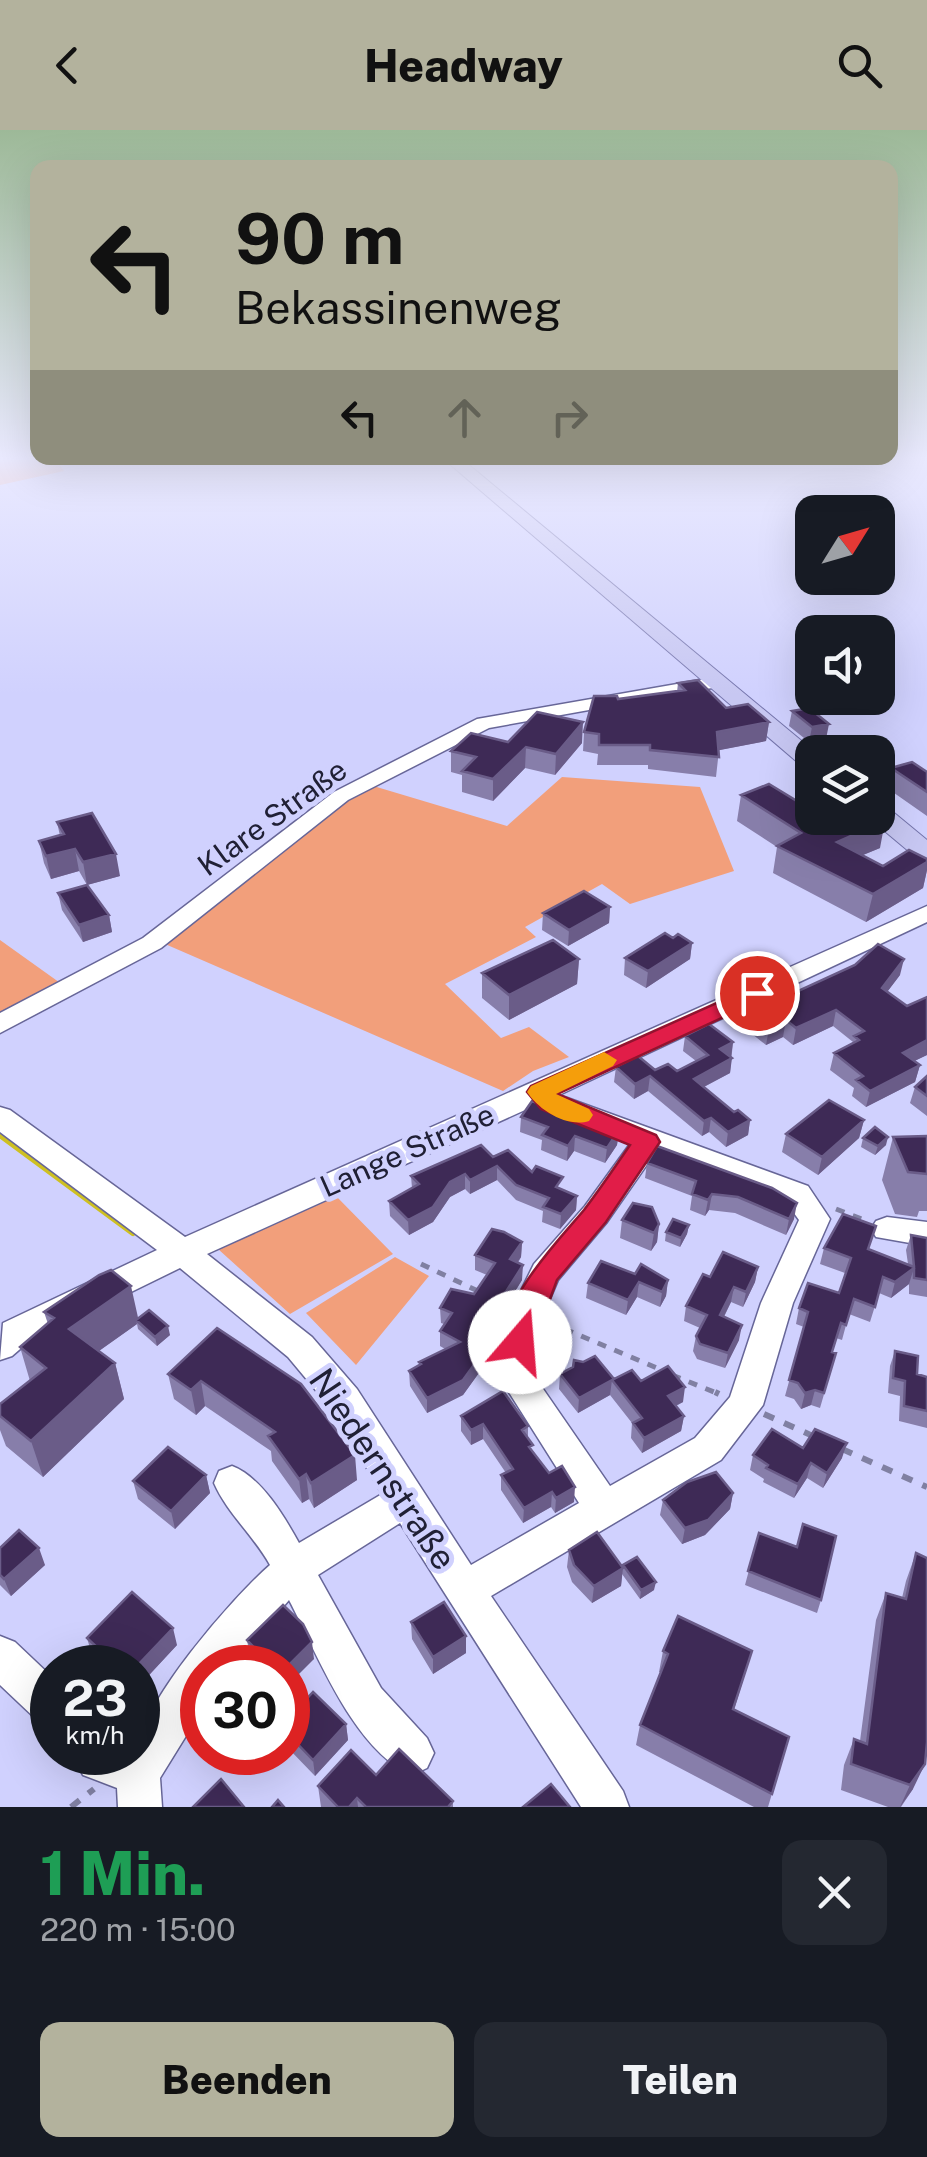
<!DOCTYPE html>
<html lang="de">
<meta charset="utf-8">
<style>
:root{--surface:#171b24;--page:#242831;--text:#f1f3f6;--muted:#9ea1a6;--accent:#b3b29d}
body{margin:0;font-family:"Public Sans",sans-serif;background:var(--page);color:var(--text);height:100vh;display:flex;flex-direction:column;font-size:38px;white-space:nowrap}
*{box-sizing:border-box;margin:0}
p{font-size:32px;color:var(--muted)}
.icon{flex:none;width:55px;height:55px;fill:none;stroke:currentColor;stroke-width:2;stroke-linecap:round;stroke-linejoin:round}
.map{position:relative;height:1677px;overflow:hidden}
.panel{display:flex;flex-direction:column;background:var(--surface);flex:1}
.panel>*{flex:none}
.guide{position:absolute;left:30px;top:30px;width:868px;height:305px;border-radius:20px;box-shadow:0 10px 40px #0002;background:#b3b29d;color:#111;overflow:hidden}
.needle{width:65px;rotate:53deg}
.tools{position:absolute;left:795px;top:365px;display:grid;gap:20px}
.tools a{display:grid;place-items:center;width:100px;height:100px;border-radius:20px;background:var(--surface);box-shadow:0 10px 40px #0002;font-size:50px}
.speed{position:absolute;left:30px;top:1515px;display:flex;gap:20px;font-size:50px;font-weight:700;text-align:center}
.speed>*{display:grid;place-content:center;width:130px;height:130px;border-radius:50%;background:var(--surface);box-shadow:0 10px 40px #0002;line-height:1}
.speed small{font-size:25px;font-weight:400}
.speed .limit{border:15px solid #d22;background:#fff;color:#111}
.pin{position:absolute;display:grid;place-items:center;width:85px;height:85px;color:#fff;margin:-42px;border:5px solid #fff;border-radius:50%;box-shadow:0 2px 10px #0007}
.me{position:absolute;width:110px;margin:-55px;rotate:18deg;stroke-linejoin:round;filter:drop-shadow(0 0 8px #0008)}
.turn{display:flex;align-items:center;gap:35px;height:210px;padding:0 40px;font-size:45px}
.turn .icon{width:130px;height:130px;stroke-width:2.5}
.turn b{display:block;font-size:70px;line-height:85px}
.lanes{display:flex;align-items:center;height:95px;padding:0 40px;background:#0003;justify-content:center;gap:50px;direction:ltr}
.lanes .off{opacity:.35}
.round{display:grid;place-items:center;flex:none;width:105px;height:105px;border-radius:20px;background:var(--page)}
.overview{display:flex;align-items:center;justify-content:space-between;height:170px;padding:0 40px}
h1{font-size:60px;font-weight:800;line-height:75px;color:#1e9e55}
.button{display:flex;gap:20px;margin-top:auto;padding:20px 40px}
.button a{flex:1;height:115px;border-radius:20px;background:var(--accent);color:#111;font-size:40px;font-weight:800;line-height:115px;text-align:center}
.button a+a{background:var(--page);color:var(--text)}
header{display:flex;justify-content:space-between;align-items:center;height:130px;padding:0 40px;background:var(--accent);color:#111;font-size:45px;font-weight:800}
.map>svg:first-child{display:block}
.green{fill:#f29f7b}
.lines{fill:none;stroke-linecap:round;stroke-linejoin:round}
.stream{stroke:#cec021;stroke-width:6}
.minor-casing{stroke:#676698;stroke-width:3}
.major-casing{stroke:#7474ab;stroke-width:2}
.path-far1{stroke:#8080a2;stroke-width:5;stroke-dasharray:9 9;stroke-linecap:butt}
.path{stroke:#8080a2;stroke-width:6;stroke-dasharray:11 11;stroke-linecap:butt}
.minor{fill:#fff;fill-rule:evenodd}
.major{fill:#c7c7f2;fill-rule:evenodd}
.wall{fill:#877eaa}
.shaded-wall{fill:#6a5c88}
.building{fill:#3e2a56;stroke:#6a5c88;stroke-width:2.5}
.route{fill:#e11d48;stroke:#92132f;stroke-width:2.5}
.slow{fill:#f59e0b}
.labels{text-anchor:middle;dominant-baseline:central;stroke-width:10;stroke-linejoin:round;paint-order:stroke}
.street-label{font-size:30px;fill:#202035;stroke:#d0d1fe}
.near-street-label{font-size:35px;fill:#202035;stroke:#d0d1fe}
</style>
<header><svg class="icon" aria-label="back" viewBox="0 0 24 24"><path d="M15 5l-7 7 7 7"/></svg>Headway<svg class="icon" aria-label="search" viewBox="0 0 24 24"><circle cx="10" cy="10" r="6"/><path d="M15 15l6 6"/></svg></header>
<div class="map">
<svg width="927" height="1677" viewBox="0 0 927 1677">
<rect width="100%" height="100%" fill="#d0d1fe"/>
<!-- green -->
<path class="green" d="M0 330H56L64 341 0 355Z
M562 647 700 657 734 741 630 774 602 754 525 797 536 807 445 854 501 908 529 897 569 927 533 941 503 961 165 814 345 668 370 655 507 696Z
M0 810 63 855 0 887Z
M335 1065 393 1124 290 1184 218 1119Z
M395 1127 429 1146 356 1235 306 1183Z"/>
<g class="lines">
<!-- stream -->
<path class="stream" d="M0 1005 133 1103"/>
<defs>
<path id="minor" d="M717 547 723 548V556L489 598 348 670 161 818 0 903V883L143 808 334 662 477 589Z
M927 776V792L559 965 808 1056 830 1089 793 1173 763 1275 721 1330 491 1466 623 1661 629 1677H581L400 1393 318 1445 381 1558 427 1608 434 1623 427 1638 412 1645C354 1621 317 1523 289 1470L231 1538H202V1580L160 1648 162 1677H118L117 1658 83 1645 71 1622H138C138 1576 233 1467 270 1435 254 1406 227 1383 214 1353L219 1341 232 1336C261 1347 284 1386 299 1413L382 1364 333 1281 288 1227 180 1138 27 1213 12 1226 0 1230 3 1193 157 1120 0 1002V977L10 980 185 1107ZM536 975 630 1014 585 1076 534 1134 510 1183 503 1212 505 1256 579 1373 471 1435 357 1259 312 1207 207 1124ZM655 1023 786 1072 799 1090 761 1173 730 1267 695 1308 610 1356 539 1253 537 1212 544 1183 558 1150 607 1092Z
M887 1087 927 1092V1116L876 1107 871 1099 876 1091Z
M0 1506 15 1512 52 1547V1596L37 1590 0 1555Z"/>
<path id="major" d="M445 330H463L815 622 812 639 803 637Z
M878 674 887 677 927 710V731L918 729 869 688H878Z"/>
</defs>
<!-- minor casing -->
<use href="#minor" class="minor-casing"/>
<!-- major casing -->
<use href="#major" class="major-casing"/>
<!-- path-far1 -->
<path class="path-far1" d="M836 1079 864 1090
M421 1134 480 1162
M548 1192 664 1241
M672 1245 719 1264"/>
<!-- path -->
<path class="path" d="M715 1262 719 1264
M764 1284 815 1307
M842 1319 927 1357
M71 1677 94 1659"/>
<!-- minor -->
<use href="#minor" class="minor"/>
<!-- major -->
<use href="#major" class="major"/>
</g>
<!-- wall -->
<path class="wall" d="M678 553 726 578 769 592 766 611 719 620 716 647 648 639V635H597L598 624 583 621 584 602 618 569 677 562Z
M792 581 826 609 809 612 789 596Z
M508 612 582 613 555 645 525 638 493 671 462 662V645L451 642V621Z
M891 638 927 642V686L887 658Z
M741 665 797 671 880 718 863 725 883 736 927 729V740L923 758 866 792 773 743 777 717 737 691Z
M57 692 120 746 87 755 79 741 51 749 44 733 39 711 60 706Z
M58 763 109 785 112 802 83 812 62 780Z
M610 777 609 793 568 816 542 800 543 783Z
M673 808 692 813 690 829 646 858 624 845 625 828Z
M579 829 577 854 509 890 482 868V843Z
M900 845 887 862 907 876 927 867V925L914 931 920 935 915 952 866 977 852 966 854 958 830 940 834 923 853 912 833 896 793 915 783 907 766 915 747 900 750 883Z
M685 906 733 912 730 943 704 957 734 982 750 990 748 1005 726 1017 709 1002 702 1006 648 961 634 969 614 952 616 937 677 941 696 931 683 921Z
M927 946V986L910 973 915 957Z
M521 987 584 991 619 1000 617 1015 605 1033 574 1021 567 1031 541 1020 542 1010 520 1002Z
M864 990 859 1008 818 1045 782 1022 786 1004Z
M927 1006V1081H919L917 1087 895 1084 882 1050 893 1007Z
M863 1008 886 1015 875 1025 861 1017Z
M493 1027 532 1042 562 1060 577 1066 576 1080 560 1099 542 1092 543 1081 516 1070 497 1050 470 1064 465 1059 450 1067 433 1092 409 1105 390 1086 389 1071 412 1058 411 1046Z
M647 1033 794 1089 786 1105 735 1083 709 1080 705 1086 690 1080 692 1066 645 1048Z
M622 1090 659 1094 657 1112 651 1121 620 1108Z
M689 1095 687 1104 680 1117 665 1111 666 1102Z
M911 1105 927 1108V1167L909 1164V1154L891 1168 879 1163 870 1192 849 1184 842 1210 836 1208 832 1222 836 1223 820 1278 811 1275 801 1279 794 1269 785 1266 804 1197 796 1194 799 1178 839 1163 845 1143 820 1134 824 1118 869 1120 908 1134 906 1120Z
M522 1112 521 1127 518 1133 522 1150 489 1205 494 1207V1222L463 1265 427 1283 410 1256 409 1241 419 1235V1232L445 1219 440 1216V1201L444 1194 441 1193 440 1178 474 1164 487 1145 475 1140V1125Z
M758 1137 755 1152 743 1177 731 1172 724 1187 739 1210 725 1238 697 1229 693 1221 696 1206 700 1198 684 1191 686 1176 710 1147Z
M635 1144 668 1150 666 1166 660 1177 637 1167 626 1185 586 1168 588 1153Z
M44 1182 138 1188 170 1205 157 1216 138 1199 137 1194 99 1221 115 1233 124 1269 43 1347 6 1316 0 1300V1274L30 1251 20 1217 48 1194Z
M217 1198 357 1350 314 1378 309 1369 302 1373 272 1331 271 1321 205 1276 196 1285 174 1269 168 1244Z
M895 1221 917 1244 927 1247V1298L899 1291 900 1266 888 1263 890 1236Z
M560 1244 641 1251 683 1272 676 1276 684 1286 681 1301 642 1323 631 1308 632 1293 610 1265 578 1283 559 1259Z
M461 1286 528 1296V1309L532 1321 574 1372 555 1383 551 1377 523 1393 501 1360V1345L506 1343 483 1309 471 1315 461 1301Z
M803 1318 842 1328 823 1358 807 1348 794 1368 763 1352 764 1349 750 1340 753 1325Z
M206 1345 210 1363 175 1399 138 1369 133 1351Z
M733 1363 730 1379 705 1405 682 1414 660 1385 663 1370Z
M759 1403 796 1417 821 1470 817 1483 745 1455Z
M0 1418 45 1435 11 1466 0 1455Z
M569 1420 623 1438V1435L654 1460 640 1469 622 1444 621 1456 592 1473 572 1452 567 1437Z
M916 1423 913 1659 901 1677H888L841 1660 844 1635 854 1609 860 1611 876 1490 886 1463 902 1468 906 1451Z
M411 1492 466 1506V1523L433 1544 412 1509Z
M87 1508 177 1515 138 1557V1538H106L92 1525Z
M247 1510 314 1529 288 1538H260L250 1527Z
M663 1521H752L734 1580 789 1607 768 1677H754L636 1615 640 1595 661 1542H659Z
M288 1589 346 1594 348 1610 315 1646 288 1618Z
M376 1645 453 1671V1677H321L318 1656Z"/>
<!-- shaded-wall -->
<path class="shaded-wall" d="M583 592 582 613 555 645 556 624Z
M769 592 766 611 715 621 717 602Z
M829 594 826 609 809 612 812 597Z
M526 617 525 638 493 671V649Z
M885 691 880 718 831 738 837 712Z
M75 719 79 741 51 749 46 726Z
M116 724 120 746 87 755 83 732Z
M927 732V740L923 758 866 792 873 764Z
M610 777 609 793 568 816 569 800Z
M109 785 112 802 83 812 79 795Z
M692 813 690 829 646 858 648 841Z
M579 829 577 854 509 890V865Z
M904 829 900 845 878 874 882 858Z
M836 880 833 896 793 915 796 898Z
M786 890 783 907 766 915 769 899Z
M927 905V925L898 939 903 923Z
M733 912 731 927 720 919Z
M732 928 730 943 692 963 694 949Z
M920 935 915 952 866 977 870 961Z
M650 946 648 961 634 969 635 954Z
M711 988 709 1002 702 1006 704 991Z
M750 990 748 1005 726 1017 728 1002Z
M864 990 859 1008 818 1045 822 1027Z
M619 1000 617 1015 605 1033 607 1018Z
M575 1006 574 1021 567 1031 568 1016Z
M888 1007 886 1015 875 1025 878 1016Z
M497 1036V1050L470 1064V1050Z
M465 1044V1059L450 1067 433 1092 409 1105 408 1090 450 1052Z
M712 1064 709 1080 705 1086 708 1070Z
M577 1066 576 1080 560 1099 561 1084Z
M797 1073 794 1089 786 1105 789 1089Z
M659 1094 657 1112 651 1121 654 1103Z
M689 1095 687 1104 680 1117 681 1108Z
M522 1112 521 1127 509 1144 510 1129Z
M523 1135 522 1150 481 1216V1201Z
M758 1137 755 1152 743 1177 746 1162Z
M914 1138 909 1154 891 1168 895 1152Z
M668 1150 666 1166 660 1177 662 1162Z
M639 1152 637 1167 626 1185 628 1170Z
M131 1156 139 1192 136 1190 137 1194 79 1235 69 1199Z
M734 1157 731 1172 717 1200 720 1185Z
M742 1195 739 1210 725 1238 728 1223Z
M168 1196 170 1205 157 1216 155 1207Z
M494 1207V1222L463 1265 427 1283V1268Z
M115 1233 124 1269 43 1347 31 1311Z
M612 1250 610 1265 578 1283 579 1268Z
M201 1251 205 1276 196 1285 191 1260Z
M685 1257 683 1272 665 1281 668 1266Z
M815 1260 811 1275 801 1279 805 1263Z
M684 1286 681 1301 642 1323 644 1308Z
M483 1294V1309L471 1315V1300Z
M847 1313 842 1328 823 1358 827 1343Z
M355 1325 357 1350 314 1378 311 1353Z
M811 1333 807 1348 794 1368 798 1354Z
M306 1344 309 1369 302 1373 299 1349Z
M206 1345 210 1363 175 1399 171 1381Z
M575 1357 574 1372 555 1383 556 1368Z
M552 1362 551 1377 523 1393 524 1378Z
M733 1363 730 1379 705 1405 682 1414 685 1398Z
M39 1418 45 1435 11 1466 4 1449Z
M623 1438 621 1456 592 1473 594 1456Z
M656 1452 654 1460 640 1469 641 1460Z
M173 1498 177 1515 138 1557V1538H135Z
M466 1506V1523L433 1544V1527Z
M312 1512 314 1529 288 1555V1538H286Z
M346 1594 348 1610 315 1646 313 1630Z
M925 1634 913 1659 900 1677 910 1655Z
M357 1668 358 1677H349Z"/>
<!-- building -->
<path class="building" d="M698 550 726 578 748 574 769 592 717 602 719 627 650 620V615H599V604L584 602 594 566H617L618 569 685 560 678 553Z
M809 578 829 594 812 597 792 581Z
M537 582 583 592 556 624 526 617 493 649 462 641 476 627 451 621 471 603 508 612Z
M912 632 927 642V662L891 638Z
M769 654 797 671 812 665V688L878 686 885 691 837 712 883 736 909 720 927 729V732L873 764 777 716 801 703 741 665Z
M92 683 116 724 83 732 75 719 46 726 39 711 64 704 57 692Z
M87 755 109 785 79 795 58 763Z
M584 761 610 777 569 800 543 783Z
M665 803 673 808 678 804 692 813 648 841 625 828Z
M553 810 579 829 509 865 482 843Z
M878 814 904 829 882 858 907 876 927 867V910L903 923 920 935 870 961 856 950 863 946 834 923 859 910 854 906 864 901 836 880 796 898 786 890 769 899 750 883 855 835Z
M709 894 733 912 720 919 732 928 694 949 734 982 738 980 750 990 728 1002 711 988 704 991 650 946 635 954 616 937 638 926 655 940 668 934 677 941 708 925 685 906Z
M927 946V966L915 957Z
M829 970 864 990 822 1027 786 1004Z
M532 971 584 991 586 988 619 1000 607 1018 575 1006 568 1016 542 1005 548 997 521 987Z
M875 997 888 1007 878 1016 863 1008Z
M927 1006V1044L908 1042 893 1007Z
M481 1015 493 1027 508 1020 532 1042 536 1036 563 1047 556 1057 577 1066 561 1084 543 1077 549 1068 516 1055 497 1036 470 1050 465 1044 450 1052 433 1077 408 1090 389 1071 419 1054 411 1046Z
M657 1016 772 1058 797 1073 789 1089 738 1067 712 1064 708 1070 692 1064 696 1051 647 1033Z
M633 1073 652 1077 659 1094 654 1103 622 1090Z
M843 1084 876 1096 868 1119 914 1137 911 1105 927 1108V1150L914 1148V1138L895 1152 883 1147 875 1177 854 1169 846 1195 841 1193 832 1222 836 1223 824 1263 815 1260 805 1263 798 1253 789 1250 808 1182 799 1178 808 1153 839 1163 851 1128 824 1118Z
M673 1089 689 1095 681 1108 666 1102Z
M492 1099 504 1102 522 1112 510 1129 523 1135 481 1201 494 1207 463 1250 427 1268 409 1241 421 1234 419 1232 460 1212 440 1201 452 1183 440 1178 451 1159 474 1164 495 1133 475 1125Z
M723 1122 758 1137 746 1162 734 1157 720 1185 742 1195 728 1223 700 1214 696 1206 707 1185 686 1176 703 1144 710 1147Z
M601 1131 635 1144 641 1134 668 1150 662 1162 639 1152 628 1170 588 1153Z
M111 1140 131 1156 69 1199 115 1233 31 1311 0 1286V1274L46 1238 20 1217 54 1188 44 1182 99 1145Z
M149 1180 168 1196 155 1207 136 1190Z
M217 1198 301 1254 355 1325 311 1353 306 1344 299 1349 268 1306 275 1302 201 1251 191 1260 168 1244Z
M895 1221 918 1226 917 1244 927 1247V1281L904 1276 905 1251 893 1248Z
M595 1226 614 1249 632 1240 641 1251 668 1236 685 1257 668 1266 684 1286 644 1308 633 1293 642 1288 612 1250 579 1268 560 1244 573 1237 574 1230 583 1232Z
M503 1261 528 1296 522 1300 533 1315 529 1317 549 1343 562 1336 575 1357 556 1368 552 1362 524 1378 501 1345 513 1339 483 1294 471 1300 461 1286Z
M772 1299 803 1318 815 1299 847 1313 827 1343 811 1333 798 1354 766 1338 768 1335 753 1325Z
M168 1317 206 1345 171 1381 133 1351Z
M716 1342 733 1363 708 1390 685 1398 663 1370 687 1352Z
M803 1394 836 1406 821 1470 748 1441 759 1403 797 1417Z
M19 1400 39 1418 4 1449 0 1445V1418Z
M597 1402 623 1438 594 1456 574 1435 569 1420Z
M916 1423 927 1428V1612L925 1634 910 1655 851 1634 854 1609 867 1614 886 1463 906 1469Z
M637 1427 656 1452 641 1460 623 1435Z
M132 1462 173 1498 135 1538H119L87 1508Z
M444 1472 466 1506 433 1527 411 1492Z
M283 1475 303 1494 312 1512 286 1538H273L247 1510Z
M678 1486 752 1521 733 1579 789 1607 772 1664 640 1595 668 1524 663 1521Z
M313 1562 346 1594 313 1630 288 1604V1589Z
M399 1619 453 1671 448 1677H366L357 1668 349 1677H338L318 1656 351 1620 376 1645Z
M221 1649 244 1677H193Z
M551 1654 570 1677H523Z
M278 1670 284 1677H272Z"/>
<!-- sky -->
<linearGradient id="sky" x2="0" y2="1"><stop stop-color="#9db998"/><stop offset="0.58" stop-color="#eaeaff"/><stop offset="1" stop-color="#eaeaff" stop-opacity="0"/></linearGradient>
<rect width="927" height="565" fill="url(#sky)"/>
<!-- route -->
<path class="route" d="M757 855 769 863 765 868 557 964 656 1005 660 1012 606 1092 557 1150 531 1221 520 1225 510 1221C489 1180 560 1109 584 1080 600 1059 615 1037 630 1015L541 979 527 962 531 956Z"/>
<!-- slow -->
<path class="slow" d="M604 922 617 930 613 936 556 964 589 979 593 985 589 991C567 998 539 980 527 962L531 956Z"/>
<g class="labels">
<!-- street labels -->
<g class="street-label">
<text transform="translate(272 687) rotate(-36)">Klare Straße</text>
<text transform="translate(407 1020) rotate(-24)">Lange Straße</text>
</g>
<!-- near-street labels -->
<g class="near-street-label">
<text transform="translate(383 1339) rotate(56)">Niedernstraße</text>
</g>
</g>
</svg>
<div class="tools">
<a><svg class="needle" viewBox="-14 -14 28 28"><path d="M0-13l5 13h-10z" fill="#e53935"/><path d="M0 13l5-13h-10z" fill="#9ea1a6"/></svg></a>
<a><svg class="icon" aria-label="sound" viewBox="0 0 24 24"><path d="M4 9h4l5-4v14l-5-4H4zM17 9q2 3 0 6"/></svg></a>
<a><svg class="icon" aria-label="layers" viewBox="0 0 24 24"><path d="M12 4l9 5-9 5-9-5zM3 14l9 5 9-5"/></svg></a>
</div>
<div class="speed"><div>23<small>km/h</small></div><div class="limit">30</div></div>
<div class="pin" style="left:757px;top:863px;background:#d93025"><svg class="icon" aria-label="arrive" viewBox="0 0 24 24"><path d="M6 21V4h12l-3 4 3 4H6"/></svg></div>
<svg class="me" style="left:520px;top:1212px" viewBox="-20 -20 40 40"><circle r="19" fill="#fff"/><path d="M0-13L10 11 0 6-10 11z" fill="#e11d48"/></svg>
<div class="guide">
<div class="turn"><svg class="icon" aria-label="left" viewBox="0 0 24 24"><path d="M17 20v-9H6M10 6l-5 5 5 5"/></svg><div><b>90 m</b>Bekassinenweg</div></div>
<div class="lanes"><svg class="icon" aria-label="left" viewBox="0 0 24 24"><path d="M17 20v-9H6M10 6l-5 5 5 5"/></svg><svg class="icon off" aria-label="ahead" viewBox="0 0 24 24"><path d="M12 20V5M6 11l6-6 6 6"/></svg><svg class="icon off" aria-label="right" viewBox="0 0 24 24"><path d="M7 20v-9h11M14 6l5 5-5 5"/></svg></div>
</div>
</div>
<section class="panel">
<div class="overview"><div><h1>1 Min.</h1><p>220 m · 15:00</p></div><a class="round"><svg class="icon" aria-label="close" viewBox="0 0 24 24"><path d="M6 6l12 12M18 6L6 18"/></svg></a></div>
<div class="button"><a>Beenden</a><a>Teilen</a></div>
</section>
